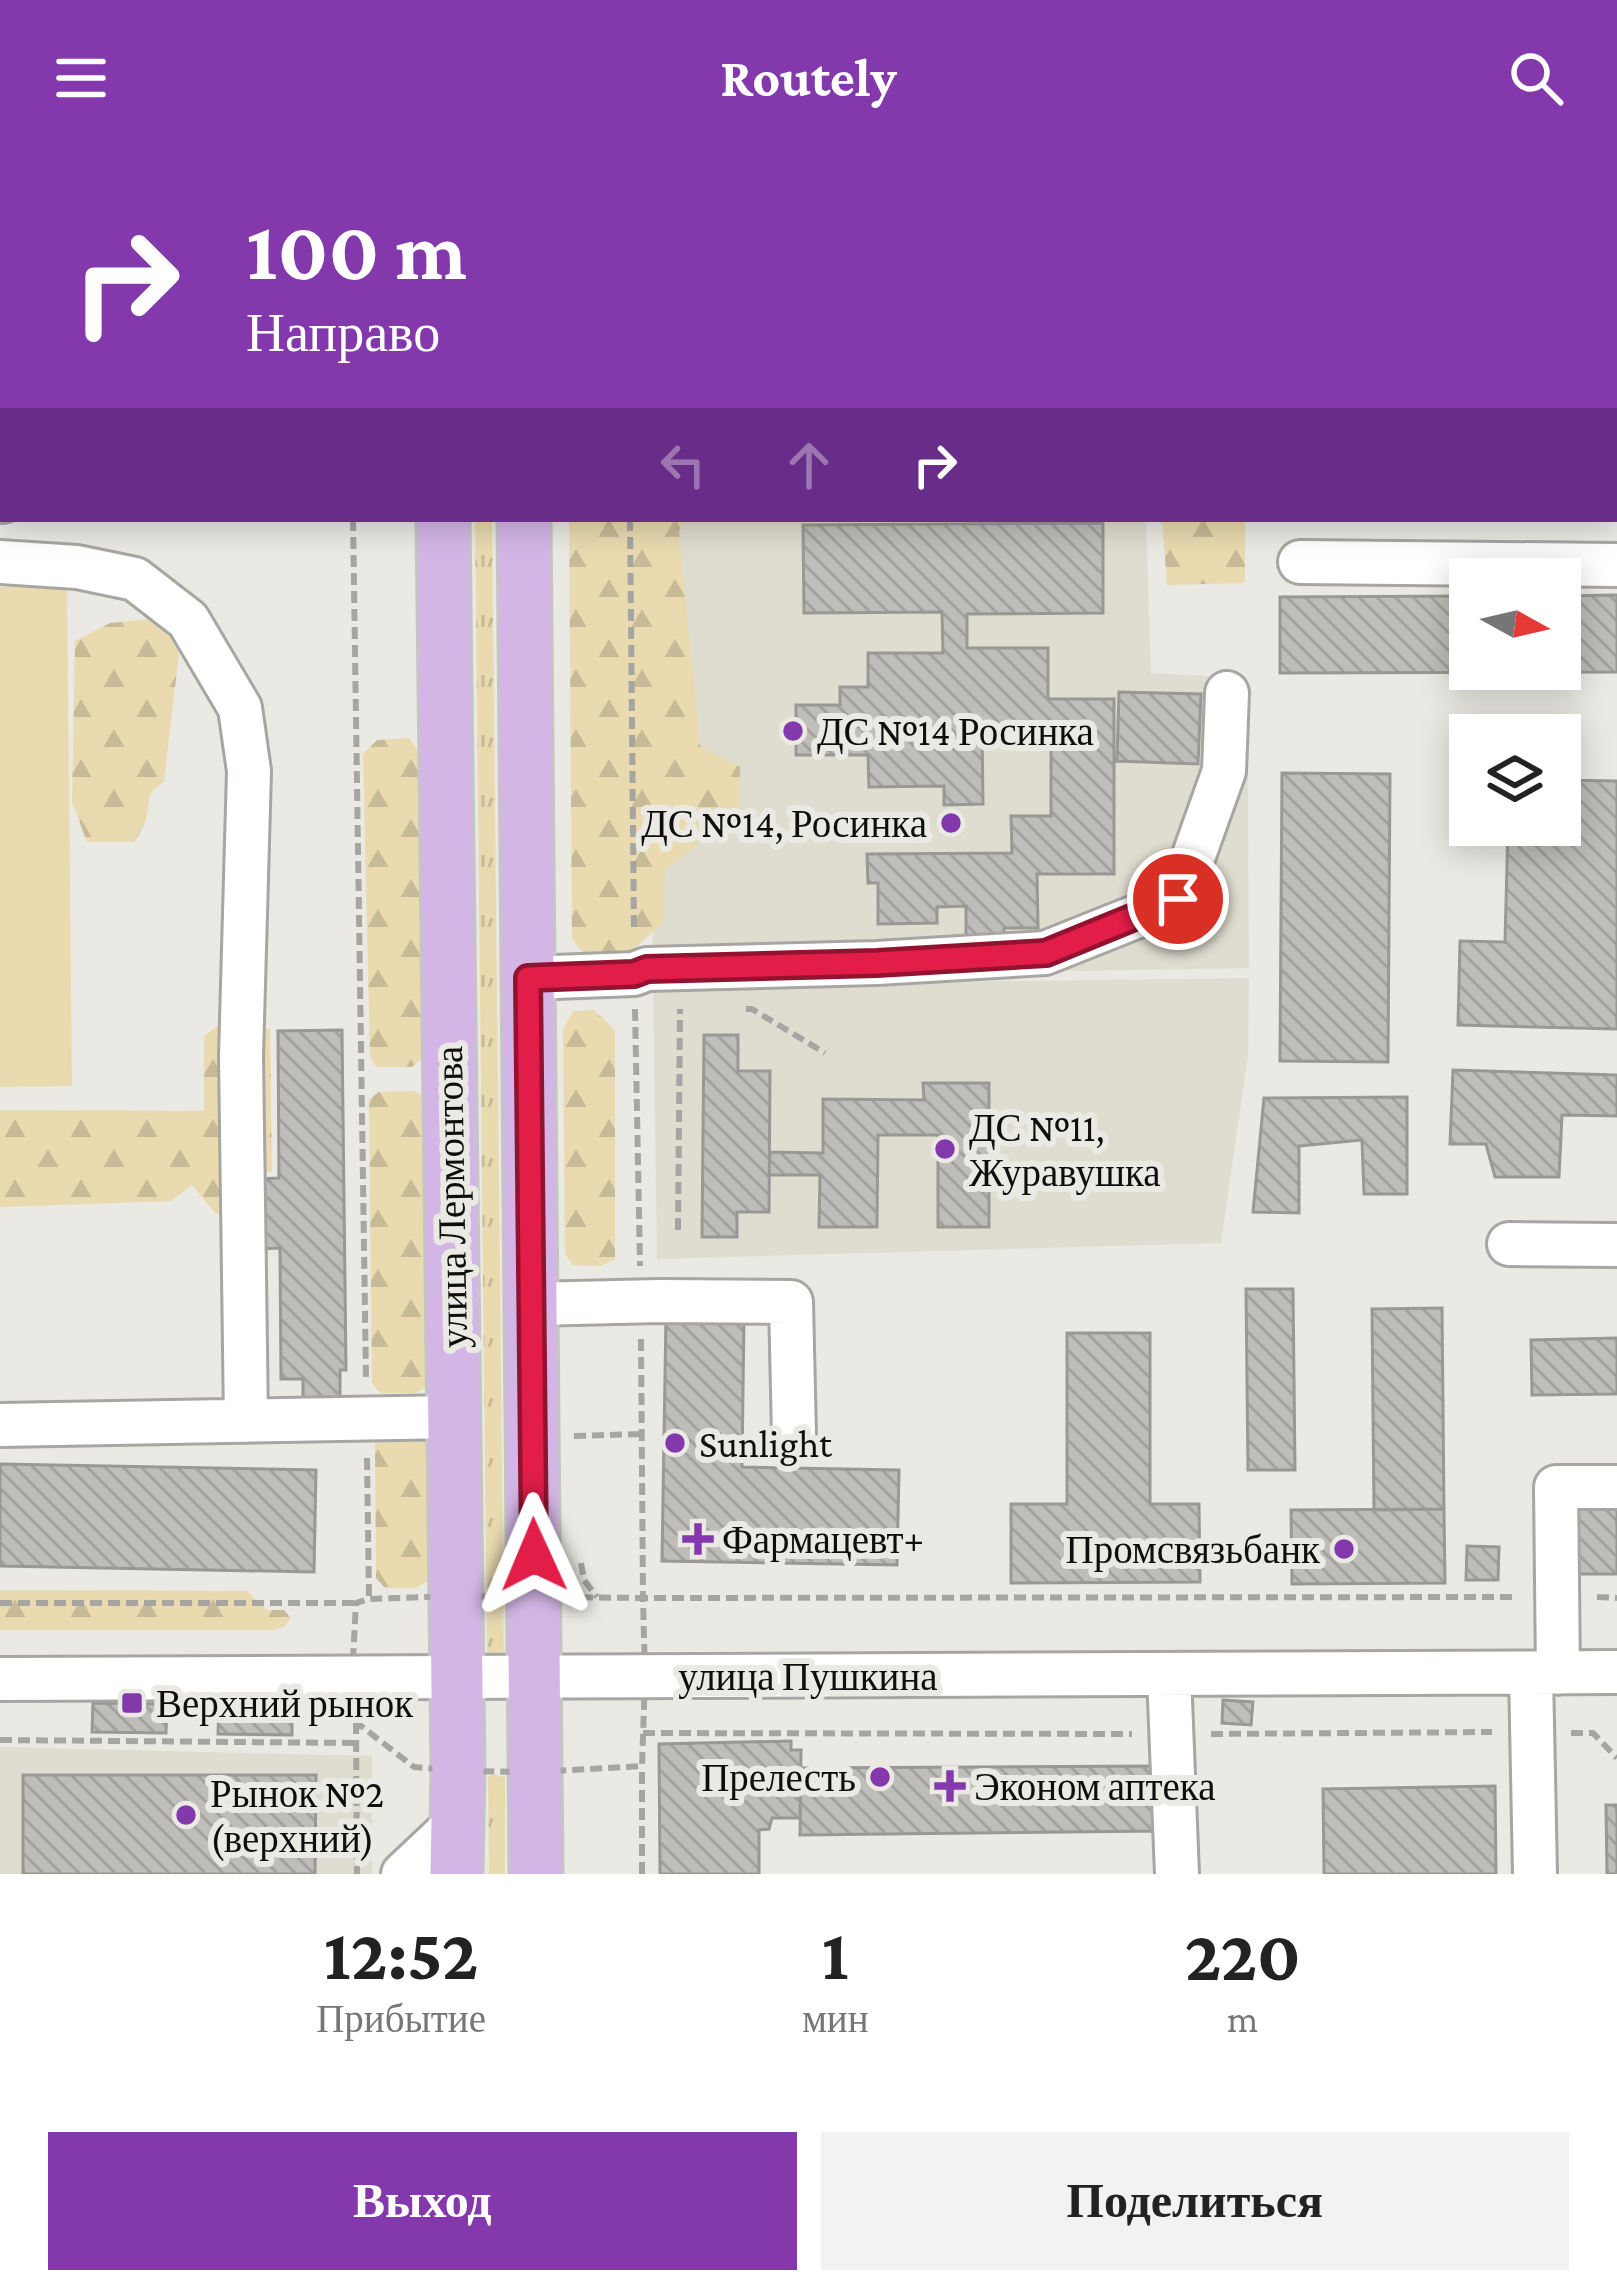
<!DOCTYPE html>
<html lang="ru">
<meta charset="utf-8">
<style>
:root{--surface:#fff;--page:#f2f2f2;--text:#222;--muted:#767676;--accent:#8339ab}
body{margin:0;font-family:"Crimson Pro",serif;background:var(--page);color:var(--text);height:100vh;display:flex;flex-direction:column;font-size:45px;white-space:nowrap}
*{box-sizing:border-box;margin:0}
p{font-size:39px;color:var(--muted)}
.icon{flex:none;width:66px;height:66px;fill:none;stroke:currentColor;stroke-width:2;stroke-linecap:round;stroke-linejoin:round}
.map{position:relative;height:1718px;overflow:hidden}
.drawer{display:flex;flex-direction:column;background:var(--surface);flex:1}
.drawer>*{flex:none}
.guide{position:absolute;left:0px;top:0px;width:1617px;height:366px;box-shadow:0 6px 30px #0003;background:#8339ab;color:#fff;overflow:hidden}
.needle{width:78px;rotate:98deg}
.buttons{position:absolute;left:1449px;top:402px;display:grid;gap:24px}
.buttons a{display:grid;place-items:center;width:132px;height:132px;border-radius:0px;background:var(--surface);box-shadow:0 6px 30px #0003;font-size:60px}
.pin{position:absolute;display:grid;place-items:center;width:102px;height:102px;color:#fff;margin:-51px;border:6px solid #fff;border-radius:50%;box-shadow:0 3px 12px #0007}
.me{position:absolute;width:132px;margin:-66px;rotate:359deg;stroke-linejoin:round;filter:drop-shadow(0 0 9px #0008)}
.turn{display:flex;align-items:center;gap:42px;height:252px;padding:0 48px;font-size:54px}
.turn .icon{width:156px;height:156px;stroke-width:2.5}
.turn b{display:block;font-size:84px;line-height:102px}
.lanes{display:flex;align-items:center;height:114px;padding:0 48px;background:#0003;justify-content:center;gap:60px;direction:ltr}
.lanes .off{opacity:.35}
.eta{display:flex;justify-content:space-evenly;align-items:center;height:204px;text-align:center}
.eta b{font-size:72px;font-weight:700;line-height:84px}
.primary-button{display:flex;gap:24px;margin-top:auto;padding:24px 48px}
.primary-button a{flex:1;height:138px;border-radius:0px;background:var(--accent);color:#fff;font-size:48px;font-weight:700;line-height:138px;text-align:center}
.primary-button a+a{background:var(--page);color:var(--text)}
header{display:flex;justify-content:space-between;align-items:center;height:156px;padding:0 48px;background:var(--accent);color:#fff;font-size:54px;font-weight:700}
.map>svg:first-child{display:block}
.built{fill:#dfdcd0}
.grass{fill:url(#grass-tufts)}
.forest{fill:url(#forest-firs)}
.pitch{fill:#e9dab0}
.building{fill:url(#building-back-hatch);stroke:#999894;stroke-width:3}
.lines{fill:none;stroke-linecap:round;stroke-linejoin:round}
.minor-casing{stroke:#a7a6a2;stroke-width:48}
.major-casing{stroke:#c5c5c5;stroke-width:57}
.path{stroke:#a6a5a2;stroke-width:6;stroke-dasharray:12 6;stroke-linecap:butt}
.minor{stroke:#fff;stroke-width:42}
.major{stroke:#d4b6e6;stroke-width:51}
.route-casing{stroke:#92132f;stroke-width:30}
.route{stroke:#e11d48;stroke-width:21}
.poi-dot{fill:#8339ab;stroke:#eae9e4;stroke-width:4.5}
.labels{text-anchor:middle;dominant-baseline:central;stroke-width:12;stroke-linejoin:round;paint-order:stroke}
.poi-label{font-size:39px;fill:#0f0e0d;stroke:#eae9e4;text-anchor:start}
.street-label{font-size:39px;fill:#0f0e0d;stroke:#eae9e4}
</style>
<header><svg class="icon" aria-label="menu" viewBox="0 0 24 24"><path d="M4 6h16M4 12h16M4 18h16"/></svg>Routely<svg class="icon" aria-label="search" viewBox="0 0 24 24"><circle cx="10" cy="10" r="6"/><path d="M15 15l6 6"/></svg></header>
<div class="map">
<svg width="1617" height="1718" viewBox="0 0 1617 1718">
<defs>
<pattern id="grass-tufts" width="24" height="20" patternUnits="userSpaceOnUse" patternTransform="scale(3)"><rect width="24" height="20" fill="#e9dab0"/><path d="M3 7l-1-3M5 7V3M7 7l1-3M15 17l-1-3M17 17v-4M19 17l1-3" fill="none" stroke="#c7ba96"/></pattern>
<pattern id="forest-firs" width="22" height="20" patternUnits="userSpaceOnUse" patternTransform="scale(3)"><rect width="22" height="20" fill="#e9dab0"/><path d="M5 1l3.5 6h-7zM16 11l3.5 6h-7z" fill="#c7ba96"/></pattern>
<pattern id="building-back-hatch" width="6" height="6" patternUnits="userSpaceOnUse" patternTransform="scale(3)"><rect width="6" height="6" fill="#bebdb9"/><path d="M-1 5l2 2M0 0l6 6M5-1l2 2" fill="none" stroke="#a2a19e"/></pattern>
</defs>
<rect width="100%" height="100%" fill="#eae9e4"/>
<!-- built -->
<path class="built" d="M944 0H1467V3H945Z
M651 363H1146L1151 517 1247 522 1249 812 653 822Z
M1249 822 1248 899 1221 1087 657 1103 653 830Z
M0 1591 372 1600V1718H0Z"/>
<!-- grass -->
<path class="grass" d="M475 363H492L504 1501 487 1500Z
M492 1618 505 1621V1718H489L488 1621Z"/>
<!-- forest -->
<path class="forest" d="M569 363H687L679 375 700 590 740 611 739 654 665 714 663 767 627 799 583 797 572 783Z
M1162 363H1245V427L1167 429Z
M162 462 180 489 164 625 150 638 146 664 135 686H87L72 646 75 485 110 467Z
M409 582 421 599 426 900 412 911H376L370 901 363 598 377 584Z
M594 854 615 874V1103L601 1110 573 1109 565 1098 563 874 573 855Z
M219 869 270 873 272 1015 252 1019 253 1063 215 1057 192 1029 171 1045 0 1051V954L204 955V880Z
M415 935 427 943 429 1229 416 1237H381L372 1228 369 943 379 936Z
M419 1274 431 1284 432 1423 416 1432H385L376 1422 375 1284 380 1276Z
M0 1434 247 1435 267 1454H284L291 1462 284 1471 274 1474H0Z"/>
<!-- pitch -->
<path class="pitch" d="M67 430 72 930 0 931V431Z"/>
<!-- building -->
<path class="building" d="M223 0H319V3H223Z
M1471 0H1617V36L1614 37V3H1472Z
M1614 224H1617V301H1614Z
M1103 367V457L967 458V492H1048V543H1114V718H1037L1038 772H1004V787H966V750L937 751V767L878 768V727H868L867 698 1012 697 1011 660H1051V569L982 570 983 648 944 649V630L869 631 868 599H796V549H840V531H868V497H943L942 456 804 457 803 369Z
M1617 439V516L1280 517V441L1470 440V513H1560V440Z
M1119 536 1201 538 1198 608 1117 605Z
M1282 617 1390 618 1388 906 1280 905Z
M1560 624 1617 625V873L1458 869 1460 785 1505 786 1508 669H1560Z
M342 874 346 1214H340V1243H303V1223H281L280 1092 259 1093 258 1023 279 1022 278 875Z
M704 879H738V915H770L769 1056H737V1081H702Z
M1453 914 1617 919V960L1562 959 1559 1021H1495L1486 988H1450Z
M923 927H989V1071H938V979H878L877 1071H819L820 1019H769L770 996 823 997V943L924 944Z
M1407 941V1038H1364L1362 984 1299 990V1057L1253 1056 1264 942Z
M1246 1133H1293L1295 1314H1248Z
M1442 1152 1444 1353 1374 1354 1372 1153Z
M666 1159 744 1160 742 1311 899 1314 897 1409 662 1405Z
M1067 1177H1150V1348H1199L1200 1426 1011 1427V1348H1067Z
M1617 1182V1238L1532 1239 1531 1184Z
M0 1308 316 1314 314 1416 0 1410Z
M1575 1349H1617V1418H1575Z
M1444 1353 1445 1427 1292 1428 1291 1354Z
M1467 1390 1499 1391 1498 1424H1466Z
M1223 1544 1253 1546 1251 1569 1222 1567Z
M93 1547 167 1548 166 1577 92 1576Z
M219 1549 292 1550V1579L218 1578Z
M791 1585V1594H801L800 1662H772L769 1673 759 1674V1718H660L659 1588Z
M1160 1610 1161 1675 800 1679 801 1612Z
M23 1619H316L315 1718H23Z
M1495 1630 1496 1718H1324L1323 1633Z
M1606 1649H1617V1718H1607Z"/>
<g class="lines">
<defs>
<path id="minor" d="M197 0 198 3
M1143 0V3
M1614 176H1617
M0 345H3
M0 406 77 411 135 423 188 464 240 552 249 615 241 900 246 1265
M1300 406 1617 409
M528 822 634 818 647 813 877 807 1045 797 1178 744 1224 615 1227 537
M1509 1088 1617 1089
M531 1148 660 1145 791 1146 794 1280
M0 1269 454 1261
M1531 1517 1535 1718
M1558 1517 1556 1331H1617
M1169 1519 1177 1718
M0 1523 1617 1516
M403 1718 456 1668"/>
<path id="major" d="M440 0V3
M519 0V3
M443 363 458 1615 456 1718
M524 363 536 1718"/>
</defs>
<!-- minor casing -->
<use href="#minor" class="minor-casing"/>
<!-- major casing -->
<use href="#major" class="major-casing"/>
<!-- path -->
<path class="path" d="M353 0V3
M623 0V3
M353 363 366 1223
M630 363 634 774
M635 853 640 1110
M746 853H752L825 897
M678 1074 680 853
M641 1183 643 1442 1517 1441
M574 1280 641 1278
M367 1302 369 1443
M581 1407 584 1424 597 1441
M455 1440 643 1442 645 1520 642 1610 535 1616 458 1615 414 1611 356 1566 352 1522 356 1447 369 1443Z
M1597 1441 1617 1442
M0 1447H356
M356 1566 357 1718
M643 1577 1132 1578
M1571 1577H1593L1617 1602
M1211 1578 1492 1576
M0 1584 357 1587
M642 1718V1610"/>
<!-- minor -->
<use href="#minor" class="minor"/>
<!-- major -->
<use href="#major" class="major"/>
</g>
<g class="lines">
<defs>
<path id="route" d="M534 1399 528 822 634 818 647 813 877 807 1046 797 1178 743"/>
</defs>
<!-- route casing -->
<use href="#route" class="route-casing"/>
<!-- route -->
<use href="#route" class="route"/>
</g>
<!-- markers -->
<g class="poi-dot">
<circle cx="793" cy="575" r="12"/>
<circle cx="951" cy="667" r="12"/>
<circle cx="945" cy="993" r="12"/>
<circle cx="675" cy="1287" r="12"/>
<path d="M692 1365h12v12h12v12h-12v12h-12v-12h-12v-12h12z"/>
<circle cx="1344" cy="1393" r="12"/>
<rect x="120" y="1535" width="24" height="24" rx="6"/>
<circle cx="880" cy="1621" r="12"/>
<path d="M944 1612h12v12h12v12h-12v12h-12v-12h-12v-12h12z"/>
<circle cx="186" cy="1659" r="12"/>
</g>
<g class="labels">
<!-- poi labels -->
<g class="poi-label">
<text x="817" y="575">ДС №14 Росинка</text>
<text x="927" y="667" text-anchor="end">ДС №14, Росинка</text>
<text x="969" y="971">ДС №11,<tspan x="969" dy="45">Журавушка</tspan></text>
<text x="699" y="1287">Sunlight</text>
<text x="722" y="1383">Фармацевт+</text>
<text x="1320" y="1393" text-anchor="end">Промсвязьбанк</text>
<text x="156" y="1547">Верхний рынок</text>
<text x="856" y="1621" text-anchor="end">Прелесть</text>
<text x="974" y="1630">Эконом аптека</text>
<text x="210" y="1637">Рынок №2<tspan x="210" dy="45">(верхний)</tspan></text>
</g>
<!-- street labels -->
<g class="street-label">
<text transform="translate(451 1041) rotate(-91)">улица Лермонтова</text>
<text x="808" y="1520">улица Пушкина</text>
</g>
</g>
</svg>
<div class="buttons">
<a><svg class="needle" viewBox="-14 -14 28 28"><path d="M0-13l5 13h-10z" fill="#e53935"/><path d="M0 13l5-13h-10z" fill="#767676"/></svg></a>
<a><svg class="icon" aria-label="layers" viewBox="0 0 24 24"><path d="M12 4l9 5-9 5-9-5zM3 14l9 5 9-5"/></svg></a>
</div>
<div class="pin" style="left:1178px;top:743px;background:#d93025"><svg class="icon" aria-label="arrive" viewBox="0 0 24 24"><path d="M6 21V4h12l-3 4 3 4H6"/></svg></div>
<svg class="me" style="left:534px;top:1399px" viewBox="-20 -20 40 40"><path d="M0-17L14 15 0 8-14 15z" fill="#e11d48" stroke="#fff" stroke-width="4"/></svg>
<div class="guide">
<div class="turn"><svg class="icon" aria-label="right" viewBox="0 0 24 24"><path d="M7 20v-9h11M14 6l5 5-5 5"/></svg><div><b>100 m</b>Направо</div></div>
<div class="lanes"><svg class="icon off" aria-label="left" viewBox="0 0 24 24"><path d="M17 20v-9H6M10 6l-5 5 5 5"/></svg><svg class="icon off" aria-label="ahead" viewBox="0 0 24 24"><path d="M12 20V5M6 11l6-6 6 6"/></svg><svg class="icon" aria-label="right" viewBox="0 0 24 24"><path d="M7 20v-9h11M14 6l5 5-5 5"/></svg></div>
</div>
</div>
<section class="drawer">
<div class="eta">
<div><b>12:52</b><p>Прибытие</p></div>
<div><b>1</b><p>мин</p></div>
<div><b>220</b><p>m</p></div>
</div>
<div class="primary-button"><a>Выход</a><a>Поделиться</a></div>
</section>
